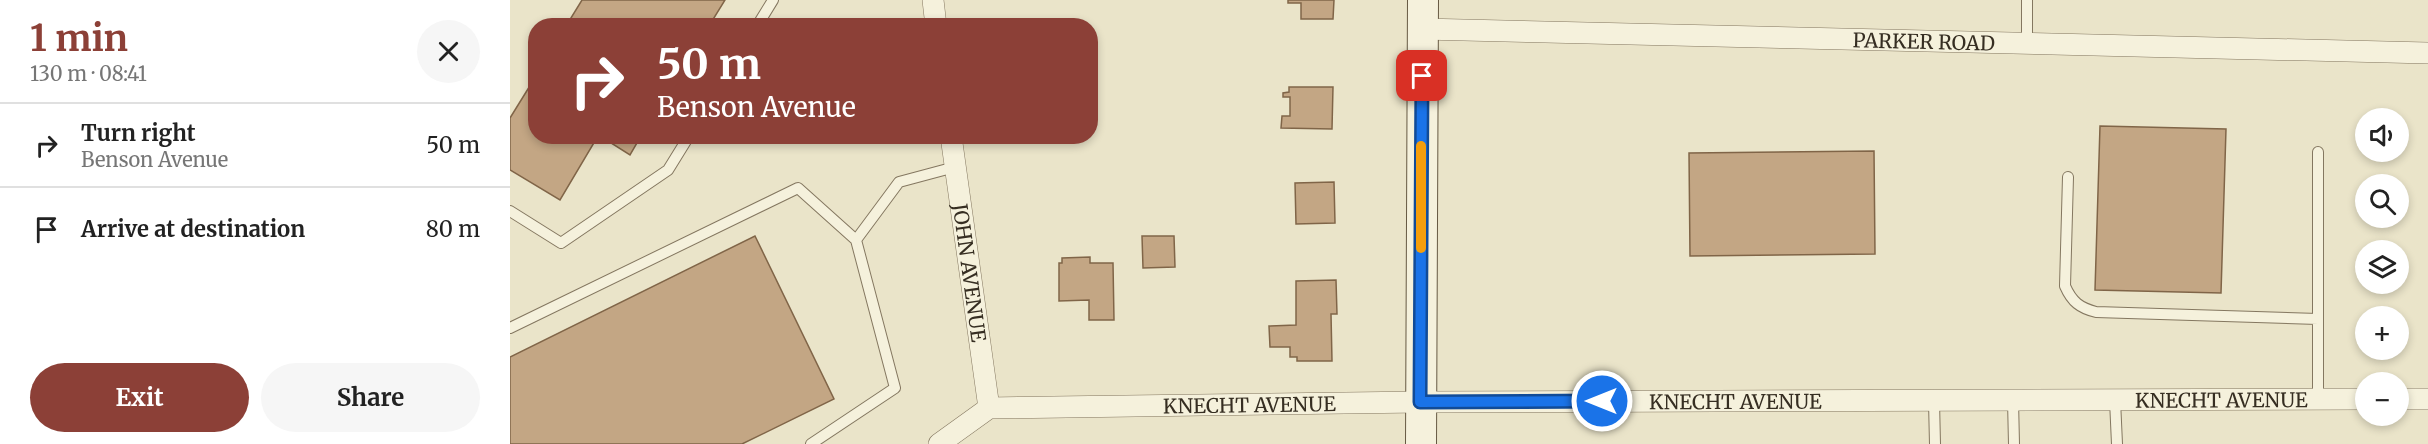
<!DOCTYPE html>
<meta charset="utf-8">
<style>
:root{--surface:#fff;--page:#f6f6f6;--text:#222;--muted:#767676;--line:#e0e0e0;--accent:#8c4037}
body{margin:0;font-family:Merriweather,serif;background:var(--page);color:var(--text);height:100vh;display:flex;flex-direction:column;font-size:22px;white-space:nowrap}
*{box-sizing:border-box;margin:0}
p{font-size:20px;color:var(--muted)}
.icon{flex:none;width:33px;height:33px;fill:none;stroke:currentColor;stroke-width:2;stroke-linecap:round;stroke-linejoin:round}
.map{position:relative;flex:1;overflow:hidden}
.details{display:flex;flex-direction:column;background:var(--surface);width:510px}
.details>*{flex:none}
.guide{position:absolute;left:18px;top:18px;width:570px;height:126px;border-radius:24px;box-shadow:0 3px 9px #0003;background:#8c4037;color:#fff;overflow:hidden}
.buttons{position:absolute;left:1845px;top:108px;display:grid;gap:12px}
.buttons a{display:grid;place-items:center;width:54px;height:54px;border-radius:50%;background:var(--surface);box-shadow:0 3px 9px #0003;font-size:30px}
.pin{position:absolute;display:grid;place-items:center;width:51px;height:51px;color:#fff;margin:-26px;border-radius:12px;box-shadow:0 3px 9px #0006}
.me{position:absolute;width:66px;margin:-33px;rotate:270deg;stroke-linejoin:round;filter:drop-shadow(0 0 4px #0008)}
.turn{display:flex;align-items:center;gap:21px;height:126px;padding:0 30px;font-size:27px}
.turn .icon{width:78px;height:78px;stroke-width:2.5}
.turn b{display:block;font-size:42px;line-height:51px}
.round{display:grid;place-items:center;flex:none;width:63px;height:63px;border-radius:32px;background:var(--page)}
.overview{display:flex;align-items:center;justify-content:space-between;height:102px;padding:0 30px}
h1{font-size:36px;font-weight:700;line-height:45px;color:var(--accent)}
.action{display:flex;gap:12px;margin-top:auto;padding:12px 30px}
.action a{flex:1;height:69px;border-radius:36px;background:var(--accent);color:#fff;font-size:24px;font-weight:700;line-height:69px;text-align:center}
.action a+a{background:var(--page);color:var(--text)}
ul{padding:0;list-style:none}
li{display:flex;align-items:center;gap:18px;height:84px;padding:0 30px;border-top:2px solid var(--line)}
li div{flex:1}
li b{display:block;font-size:22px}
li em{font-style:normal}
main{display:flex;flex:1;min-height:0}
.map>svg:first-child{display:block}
.building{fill:#c3a684;stroke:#806548;stroke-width:1.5}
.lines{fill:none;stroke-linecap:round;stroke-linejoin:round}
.lane-casing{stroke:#847760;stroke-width:12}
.street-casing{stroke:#847760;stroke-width:22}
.secondary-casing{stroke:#665943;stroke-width:32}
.lane{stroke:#f5f1dc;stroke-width:10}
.street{stroke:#f5f1dc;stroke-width:21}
.secondary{stroke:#f5f1dc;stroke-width:30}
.route-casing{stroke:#114b97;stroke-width:15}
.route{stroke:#1a73e8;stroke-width:10}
.slow{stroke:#f59e0b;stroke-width:10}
.labels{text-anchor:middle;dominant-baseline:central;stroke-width:5;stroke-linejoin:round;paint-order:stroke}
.street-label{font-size:20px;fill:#362e22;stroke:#f2eed8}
</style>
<main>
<section class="details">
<div class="overview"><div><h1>1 min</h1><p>130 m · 08:41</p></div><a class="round"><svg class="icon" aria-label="close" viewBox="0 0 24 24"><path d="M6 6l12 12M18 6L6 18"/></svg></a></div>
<ul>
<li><svg class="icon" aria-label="right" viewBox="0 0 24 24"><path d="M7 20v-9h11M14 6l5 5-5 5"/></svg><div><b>Turn right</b><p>Benson Avenue</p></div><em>50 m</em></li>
<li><svg class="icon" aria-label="arrive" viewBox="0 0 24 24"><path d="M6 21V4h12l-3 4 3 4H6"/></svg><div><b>Arrive at destination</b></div><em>80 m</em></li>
</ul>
<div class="action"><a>Exit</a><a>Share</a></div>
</section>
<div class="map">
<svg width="1918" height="444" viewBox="0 0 1918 444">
<rect width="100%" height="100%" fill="#eae4c9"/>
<!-- building -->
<path class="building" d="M72 0H215L199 26H56Z
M778 0H824L823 19H791V3H778Z
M26 76V136H88L50 200 0 170V118Z
M779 87H823L822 129 771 128 772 116H780V97H773V93L779 92Z
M1590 126 1716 129 1711 293 1585 290Z
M90 136H131L120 155Z
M1364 151 1365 254 1180 256 1179 153Z
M824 182 825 223 786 224 785 183Z
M245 236 324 399 232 444H0V357Z
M632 236H664L665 267 633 268Z
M580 257V263H603L604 320H579V300L549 301V263H552V258Z
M826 280 827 314H821L822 361H787V357H780V347H760L759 326 786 325V281Z"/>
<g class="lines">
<defs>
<path id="lane" d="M247 26 263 0
M1517 44V0
M1558 177 1555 286C1562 302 1570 308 1586 312L1808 319
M0 211 51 243 158 170 179 136
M0 328 288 188 346 240
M1503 400 1504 444
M1605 400 1607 444
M1808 400V152
M1424 401 1425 444
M301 444 385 388 346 240 389 182 445 167"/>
<g id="street">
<path d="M423 0 426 26"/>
<path id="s1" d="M912 29 1918 53"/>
<path id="s2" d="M441 136 479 408"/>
<path d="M1888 399H1918"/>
<path id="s3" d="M429 444 479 408 910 402 1856 399"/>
</g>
<path id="secondary" d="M911 444 913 0"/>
</defs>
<!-- lane casing -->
<use href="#lane" class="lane-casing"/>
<!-- street casing -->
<use href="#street" class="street-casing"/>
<!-- secondary casing -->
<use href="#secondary" class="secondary-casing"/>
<!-- lane -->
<use href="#lane" class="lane"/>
<!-- street -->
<use href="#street" class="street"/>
<!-- secondary -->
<use href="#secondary" class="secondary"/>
</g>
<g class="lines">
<defs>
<path id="route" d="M912 76 910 402 1092 401"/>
</defs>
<!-- route casing -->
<use href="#route" class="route-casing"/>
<!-- route -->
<use href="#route" class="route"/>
<!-- slow -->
<path class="slow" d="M911 248V146"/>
</g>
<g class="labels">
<!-- street labels -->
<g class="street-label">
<text stroke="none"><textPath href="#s1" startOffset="502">PARKER ROAD</textPath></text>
<text stroke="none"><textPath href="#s2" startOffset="138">JOHN AVENUE</textPath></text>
<text stroke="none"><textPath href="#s3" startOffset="1294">KNECHT AVENUE</textPath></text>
<text stroke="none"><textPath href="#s3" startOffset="808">KNECHT AVENUE</textPath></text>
<text stroke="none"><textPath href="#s3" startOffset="322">KNECHT AVENUE</textPath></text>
</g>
</g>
</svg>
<div class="buttons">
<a><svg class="icon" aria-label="sound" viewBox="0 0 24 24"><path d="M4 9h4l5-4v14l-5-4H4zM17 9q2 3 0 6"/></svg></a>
<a><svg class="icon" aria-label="search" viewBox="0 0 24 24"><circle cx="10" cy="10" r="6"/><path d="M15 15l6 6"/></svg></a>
<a><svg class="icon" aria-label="layers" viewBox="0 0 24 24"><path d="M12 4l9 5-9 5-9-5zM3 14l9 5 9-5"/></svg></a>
<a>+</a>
<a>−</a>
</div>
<div class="pin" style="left:912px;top:76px;background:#d93025"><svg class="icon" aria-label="arrive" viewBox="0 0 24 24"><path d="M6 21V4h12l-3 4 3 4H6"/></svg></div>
<svg class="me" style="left:1092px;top:401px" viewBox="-20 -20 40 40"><circle r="17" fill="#1a73e8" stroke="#fff" stroke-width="3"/><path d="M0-11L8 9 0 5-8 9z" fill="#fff"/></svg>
<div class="guide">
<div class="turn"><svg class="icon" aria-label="right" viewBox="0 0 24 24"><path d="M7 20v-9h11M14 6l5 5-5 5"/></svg><div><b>50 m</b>Benson Avenue</div></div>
</div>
</div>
</main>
